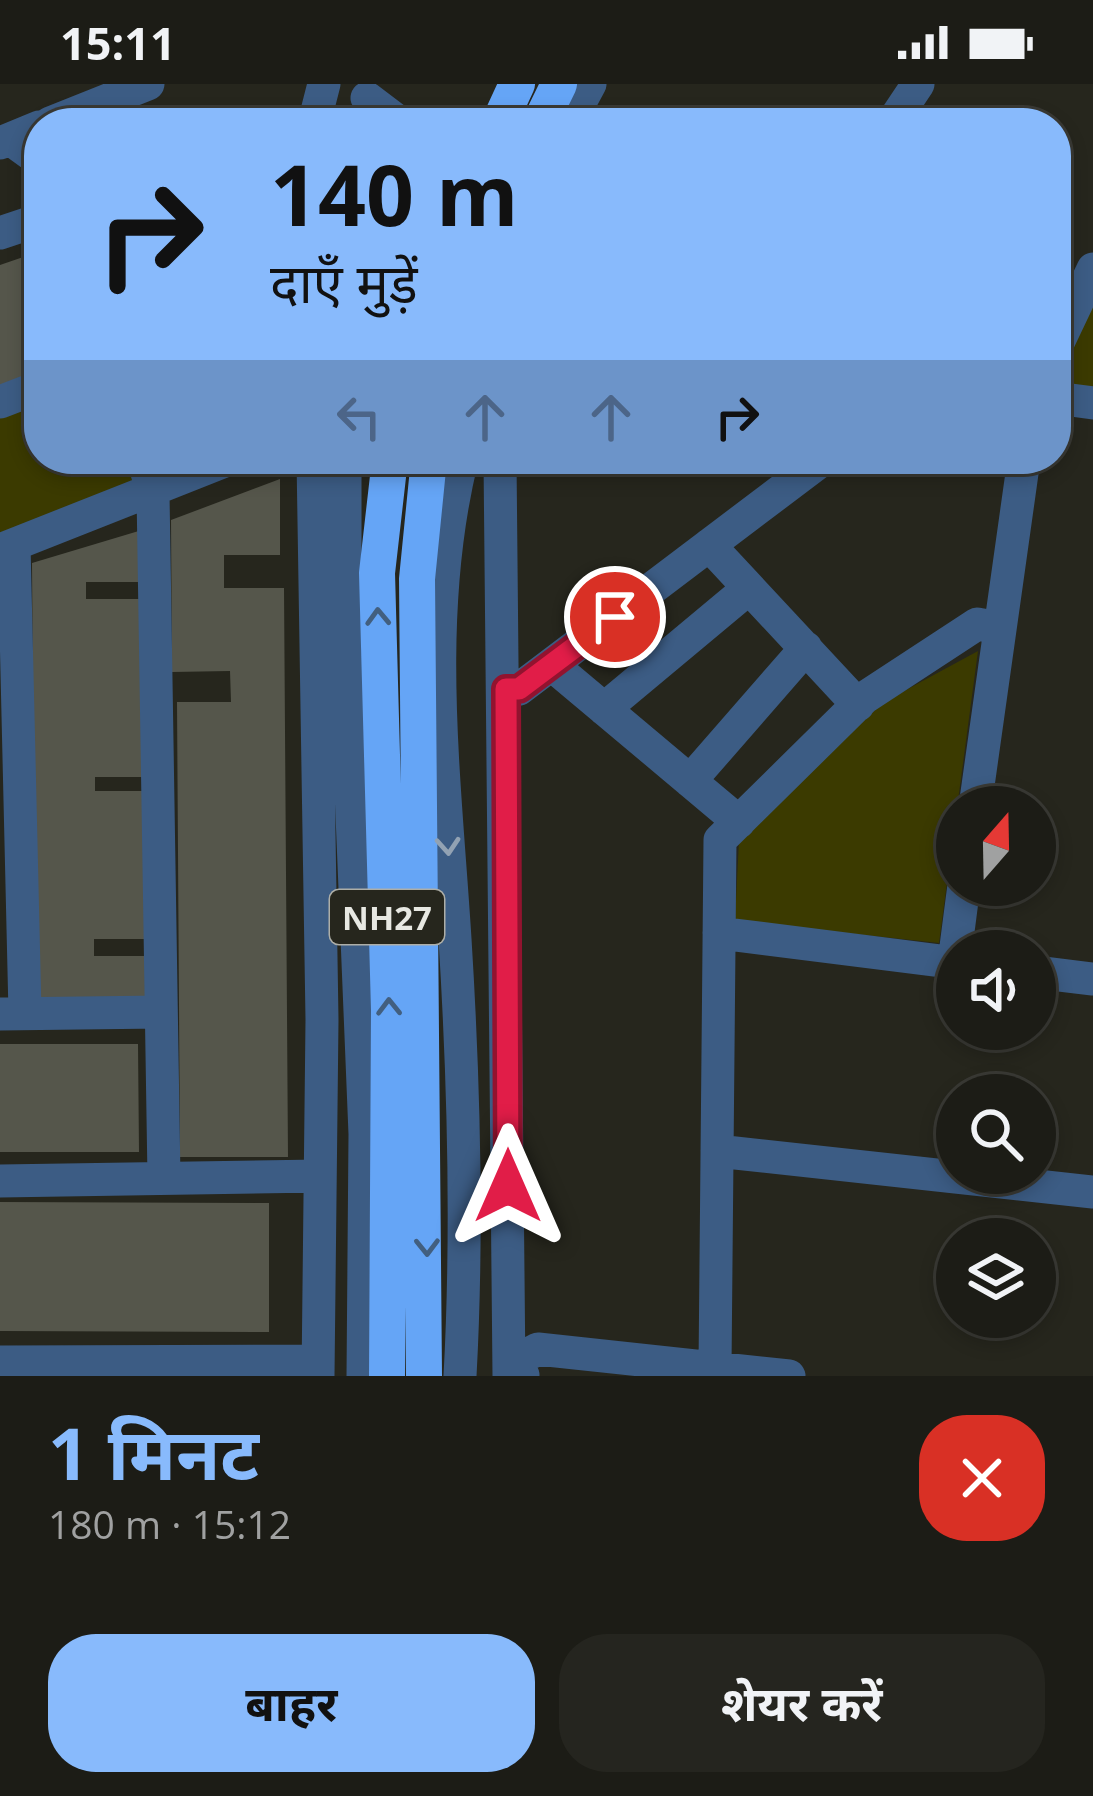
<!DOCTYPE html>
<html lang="hi">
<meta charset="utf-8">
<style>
:root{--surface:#1c1c16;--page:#25251f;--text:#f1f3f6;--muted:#a0a1a1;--line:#3a3a35;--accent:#88bafc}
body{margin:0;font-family:"Open Sans","Noto Sans Devanagari",sans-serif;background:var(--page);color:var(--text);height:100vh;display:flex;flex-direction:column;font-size:45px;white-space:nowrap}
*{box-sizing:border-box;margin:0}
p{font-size:39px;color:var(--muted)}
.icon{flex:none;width:66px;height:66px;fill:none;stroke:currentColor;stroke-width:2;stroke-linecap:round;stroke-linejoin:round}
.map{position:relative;height:1292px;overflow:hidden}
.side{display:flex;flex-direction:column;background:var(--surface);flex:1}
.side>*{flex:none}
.banner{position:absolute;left:24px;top:24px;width:1047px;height:366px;border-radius:48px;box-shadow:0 6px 18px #0003,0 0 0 3px var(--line);background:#88bafc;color:#111;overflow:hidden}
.needle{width:78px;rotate:20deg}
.controls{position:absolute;left:936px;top:702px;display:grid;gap:24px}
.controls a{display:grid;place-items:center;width:120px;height:120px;border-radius:50%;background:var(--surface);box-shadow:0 6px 18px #0003,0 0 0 3px var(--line);font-size:60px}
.pin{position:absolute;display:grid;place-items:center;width:102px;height:102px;color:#fff;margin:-51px;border:6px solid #fff;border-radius:50%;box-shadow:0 3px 12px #0007}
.me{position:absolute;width:132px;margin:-66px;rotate:0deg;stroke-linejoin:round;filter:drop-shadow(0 0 9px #0008)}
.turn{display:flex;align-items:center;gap:42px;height:252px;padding:0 48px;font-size:54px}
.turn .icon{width:156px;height:156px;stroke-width:2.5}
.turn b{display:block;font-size:84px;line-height:102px}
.lanes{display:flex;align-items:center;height:114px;padding:0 48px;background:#0003;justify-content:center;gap:60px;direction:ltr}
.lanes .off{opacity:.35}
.round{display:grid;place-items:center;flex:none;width:126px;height:126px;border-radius:48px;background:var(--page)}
.head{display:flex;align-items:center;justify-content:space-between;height:204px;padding:0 48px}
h1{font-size:72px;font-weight:700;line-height:90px;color:var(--accent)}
.action{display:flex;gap:24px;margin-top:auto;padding:24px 48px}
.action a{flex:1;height:138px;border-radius:48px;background:var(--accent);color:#111;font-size:48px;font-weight:700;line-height:138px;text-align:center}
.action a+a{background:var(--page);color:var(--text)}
.status{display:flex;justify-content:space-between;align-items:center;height:84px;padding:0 60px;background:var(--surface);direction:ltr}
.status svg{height:33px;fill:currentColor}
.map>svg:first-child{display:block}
.green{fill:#3b3a00}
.building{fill:#55564b}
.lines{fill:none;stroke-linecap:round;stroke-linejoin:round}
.minor{stroke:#3c5c84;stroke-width:33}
.highway{stroke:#65a5f6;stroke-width:36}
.oneway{stroke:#425f7f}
.oneway2{stroke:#92a2b3}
.route-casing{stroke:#92132f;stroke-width:30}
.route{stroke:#e11d48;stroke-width:21}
.labels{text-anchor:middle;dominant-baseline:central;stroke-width:12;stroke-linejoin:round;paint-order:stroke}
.shield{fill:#26261d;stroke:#adaea7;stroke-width:3}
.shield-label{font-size:33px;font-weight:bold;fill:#e7e8e2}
</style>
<div class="status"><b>15:11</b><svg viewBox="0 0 49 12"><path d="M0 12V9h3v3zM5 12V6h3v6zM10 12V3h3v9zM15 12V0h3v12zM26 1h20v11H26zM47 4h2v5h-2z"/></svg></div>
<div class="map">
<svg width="1093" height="1292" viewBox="0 0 1093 1292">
<rect width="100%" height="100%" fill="#26261d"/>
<!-- green -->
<path class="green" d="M1093 213V303L1056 298V285Z
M39 319V375H128L136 398 0 452V334Z
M978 567 939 859 735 837 739 756 882 619Z"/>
<!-- building -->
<path class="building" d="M32 170 39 188V288L0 303V181Z
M280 395V471H224V504H284L288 1073H180L177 618H231L230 587 172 588 171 436Z
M142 446V498H86V515H145V693H95V707H148L149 855H94V872H149L150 914H35L32 479Z
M0 960H138L139 1068H0Z
M0 1118 269 1119V1248L0 1247Z"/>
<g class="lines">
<!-- minor -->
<path class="minor" d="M367 14 400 39
M50 39 148 0
M314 39 324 0
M569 39 590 0
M892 39 918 0
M10 55 39 76
M0 59 39 43
M0 149 39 136
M1056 263 1093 185
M1056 314 1093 319
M0 318 39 303
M143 375 153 409 164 1094
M313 375 322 936 318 1292
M345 375V559L365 1050 363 1292
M500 375 509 1292
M14 461 25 929
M709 461 858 621
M0 466 230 375
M552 581 739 738
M506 605H519L823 375
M604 625 749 504
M690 697 806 564
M975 723 1024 375
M719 849 957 879
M954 878 964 801
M1035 888 1093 895
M0 930 161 928
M717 1067 1093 1108
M0 1097 320 1092
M0 1278 318 1277
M715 1284 720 756 864 614 977 540 999 544
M523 1291 509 1280 538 1265 789 1292
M460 1292C468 1147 464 1000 455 855 445 695 423 533 462 375"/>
<!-- highway -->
<path class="highway" d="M499 39 517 0
M540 39 559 0
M387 1292 389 926 377 489 390 375
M424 1292 417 495 429 375"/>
</g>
<!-- one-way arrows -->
<defs><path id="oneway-chevron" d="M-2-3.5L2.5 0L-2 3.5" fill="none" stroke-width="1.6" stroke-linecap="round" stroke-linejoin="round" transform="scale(3)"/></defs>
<g class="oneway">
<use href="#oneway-chevron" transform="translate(378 533) rotate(-92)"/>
<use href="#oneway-chevron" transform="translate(389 923) rotate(-91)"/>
<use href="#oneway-chevron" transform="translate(427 1163) rotate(89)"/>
</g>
<use class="oneway2" href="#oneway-chevron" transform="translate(448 762) rotate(86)"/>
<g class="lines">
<defs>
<path id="route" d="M508 1102 506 605H519L615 533"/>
</defs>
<!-- route casing -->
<use href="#route" class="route-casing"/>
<!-- route -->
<use href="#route" class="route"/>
</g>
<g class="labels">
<!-- shield labels -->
<rect class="shield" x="330" y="806" width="114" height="54" rx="9"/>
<g class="shield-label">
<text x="387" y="833">NH27</text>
</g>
</g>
</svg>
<div class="controls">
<a><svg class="needle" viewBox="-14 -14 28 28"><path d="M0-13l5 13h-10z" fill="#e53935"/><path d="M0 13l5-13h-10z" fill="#a0a1a1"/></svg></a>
<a><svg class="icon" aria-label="sound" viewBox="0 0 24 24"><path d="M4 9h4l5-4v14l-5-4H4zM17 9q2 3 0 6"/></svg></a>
<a><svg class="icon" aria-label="search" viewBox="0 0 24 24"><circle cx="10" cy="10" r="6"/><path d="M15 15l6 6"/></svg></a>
<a><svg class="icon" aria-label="layers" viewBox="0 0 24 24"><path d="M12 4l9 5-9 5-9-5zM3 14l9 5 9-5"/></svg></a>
</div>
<div class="pin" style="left:615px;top:533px;background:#d93025"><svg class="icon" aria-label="arrive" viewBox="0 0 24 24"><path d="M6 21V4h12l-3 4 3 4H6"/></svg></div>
<svg class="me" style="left:508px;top:1102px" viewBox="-20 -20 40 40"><path d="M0-17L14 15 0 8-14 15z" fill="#e11d48" stroke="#fff" stroke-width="4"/></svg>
<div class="banner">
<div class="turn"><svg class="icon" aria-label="right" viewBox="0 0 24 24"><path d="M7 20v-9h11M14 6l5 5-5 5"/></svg><div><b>140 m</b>दाएँ मुड़ें</div></div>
<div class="lanes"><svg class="icon off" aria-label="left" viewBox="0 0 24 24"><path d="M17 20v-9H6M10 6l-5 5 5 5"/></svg><svg class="icon off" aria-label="ahead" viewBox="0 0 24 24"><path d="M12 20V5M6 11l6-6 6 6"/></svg><svg class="icon off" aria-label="ahead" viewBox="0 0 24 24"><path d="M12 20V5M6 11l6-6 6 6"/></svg><svg class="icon" aria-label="right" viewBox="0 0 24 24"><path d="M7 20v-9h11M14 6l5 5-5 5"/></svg></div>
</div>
</div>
<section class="side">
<div class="head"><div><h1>1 मिनट</h1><p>180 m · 15:12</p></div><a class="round" style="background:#d93025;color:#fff"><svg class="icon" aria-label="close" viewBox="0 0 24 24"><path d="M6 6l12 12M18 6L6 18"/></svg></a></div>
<div class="action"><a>बाहर</a><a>शेयर करें</a></div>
</section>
